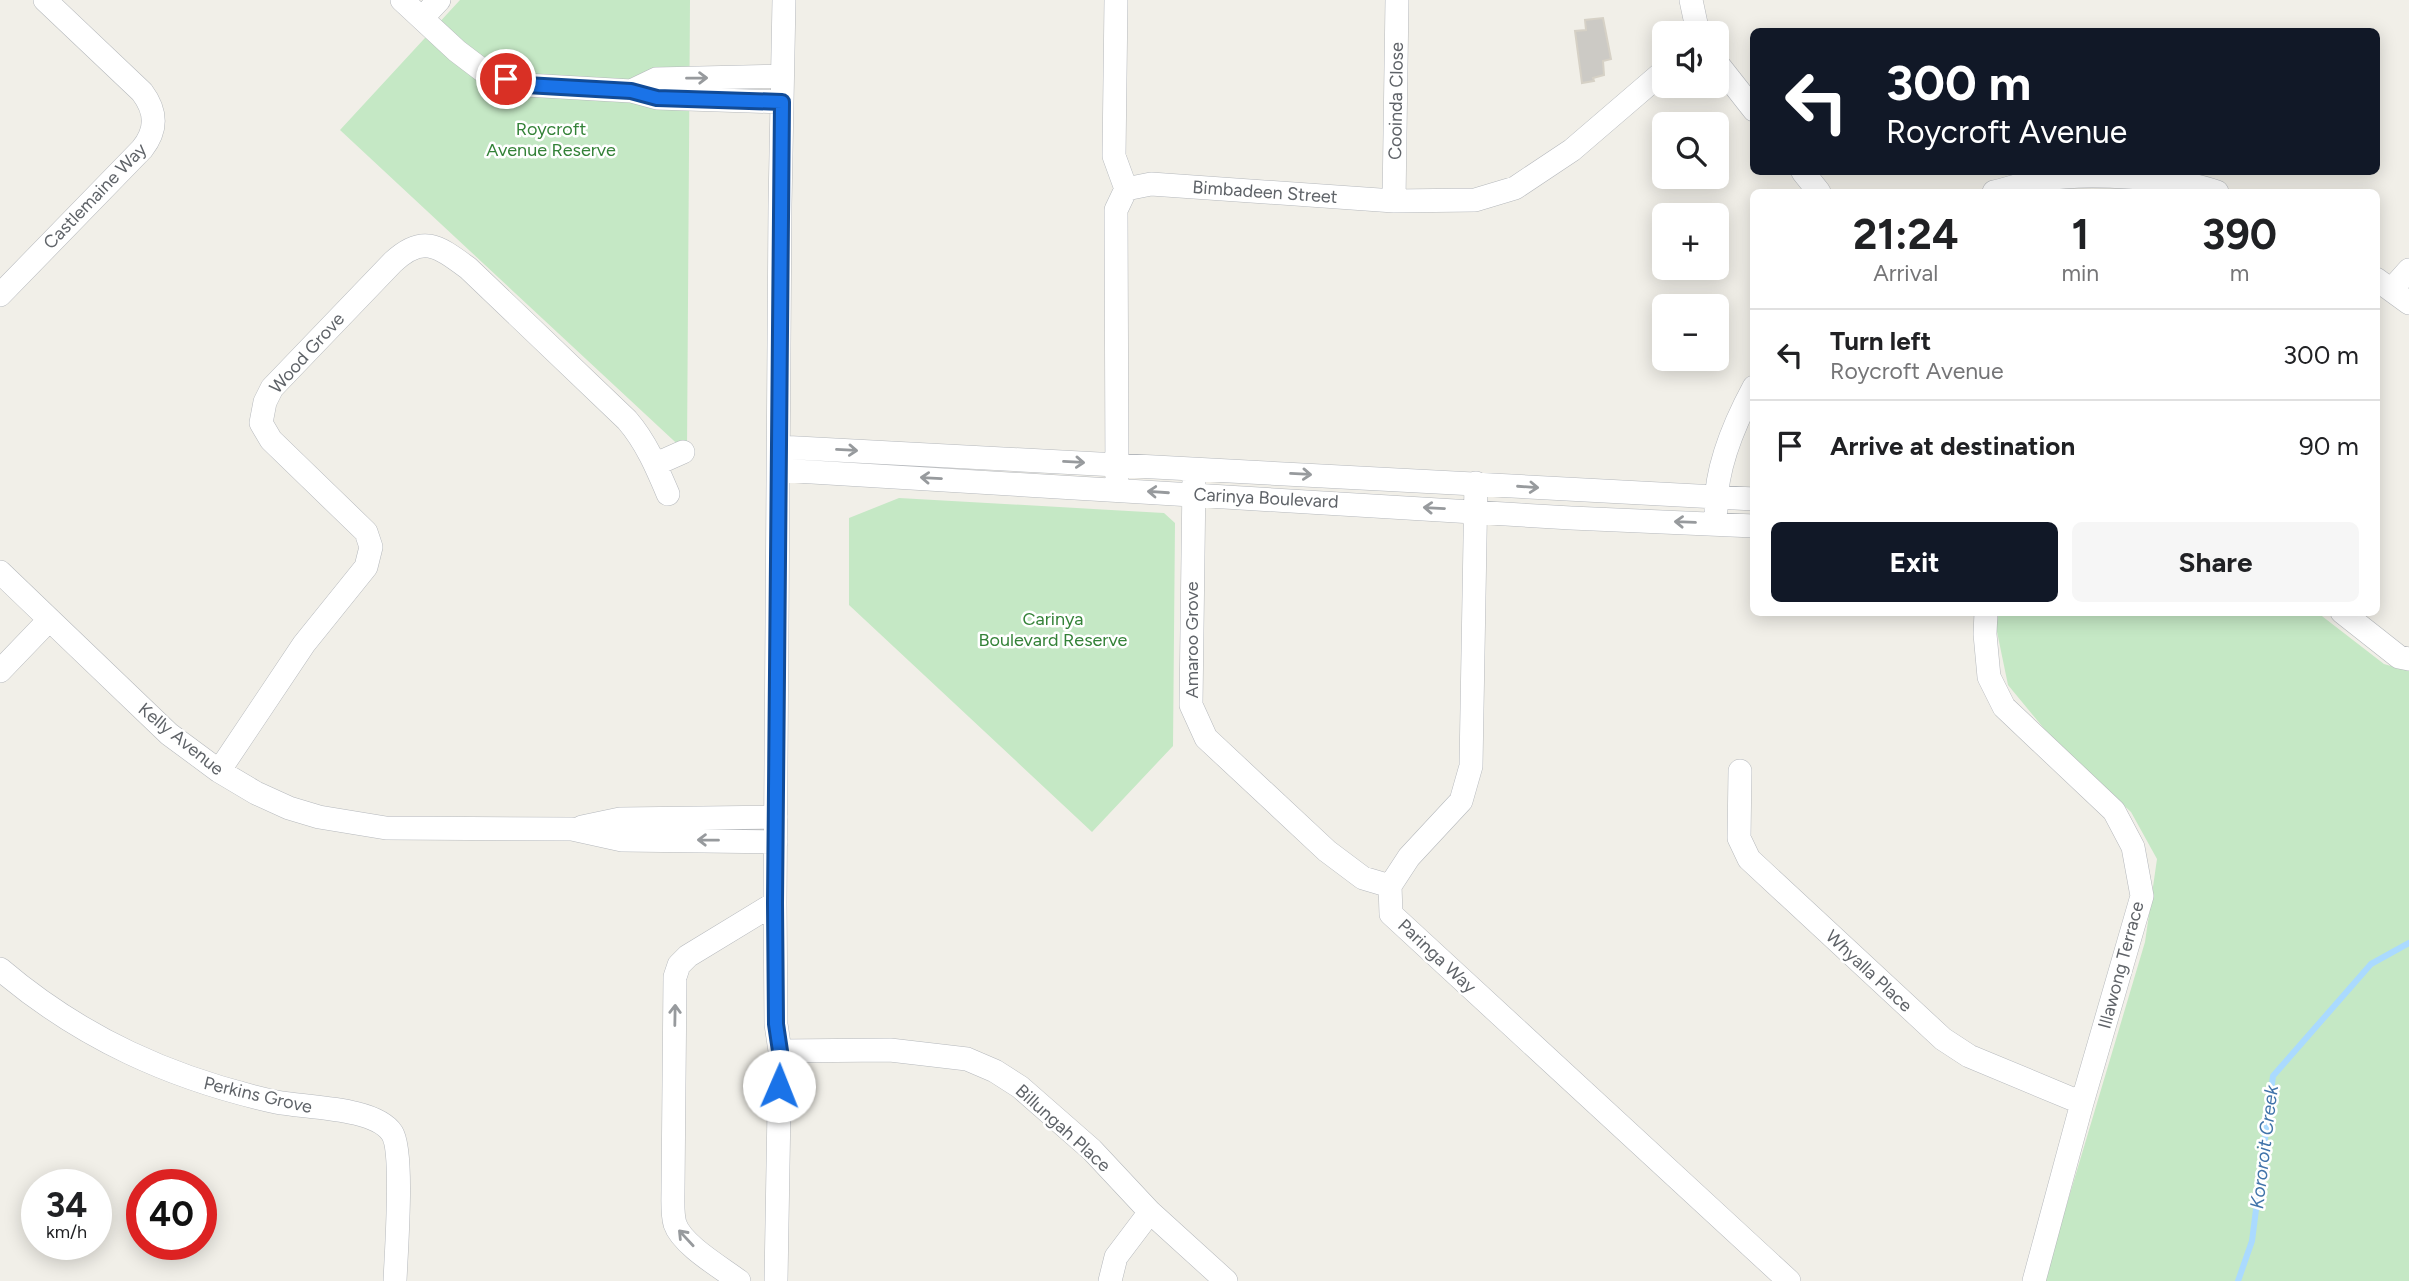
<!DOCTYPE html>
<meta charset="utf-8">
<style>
:root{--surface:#fff;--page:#f6f6f6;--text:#202124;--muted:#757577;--line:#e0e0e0;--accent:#111827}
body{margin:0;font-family:Figtree,sans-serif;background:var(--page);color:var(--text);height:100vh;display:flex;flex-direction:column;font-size:26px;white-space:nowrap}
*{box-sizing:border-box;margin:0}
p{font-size:23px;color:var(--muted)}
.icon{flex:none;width:38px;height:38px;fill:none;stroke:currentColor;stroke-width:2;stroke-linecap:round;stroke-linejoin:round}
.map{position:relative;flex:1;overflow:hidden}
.panel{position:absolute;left:1750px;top:189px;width:630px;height:427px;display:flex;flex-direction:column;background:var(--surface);border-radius:10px;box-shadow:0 4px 18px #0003}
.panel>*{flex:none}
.guide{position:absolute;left:1750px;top:28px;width:630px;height:147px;border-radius:10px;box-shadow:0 4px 18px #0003;background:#111827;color:#fff;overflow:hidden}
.fabs{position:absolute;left:1652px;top:21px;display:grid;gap:14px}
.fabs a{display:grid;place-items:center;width:77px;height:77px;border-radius:10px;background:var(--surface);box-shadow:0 4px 18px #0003;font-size:35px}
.speed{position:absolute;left:21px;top:1169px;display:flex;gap:14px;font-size:35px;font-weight:700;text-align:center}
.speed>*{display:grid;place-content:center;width:91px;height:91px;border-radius:50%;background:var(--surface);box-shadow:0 4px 18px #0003;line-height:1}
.speed small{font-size:18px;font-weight:400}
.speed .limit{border:10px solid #d22;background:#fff;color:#111}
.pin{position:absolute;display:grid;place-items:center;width:60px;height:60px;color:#fff;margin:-30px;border:4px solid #fff;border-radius:50%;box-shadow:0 2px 7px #0007}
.me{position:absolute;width:77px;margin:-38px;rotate:1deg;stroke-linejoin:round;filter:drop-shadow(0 0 5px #0008)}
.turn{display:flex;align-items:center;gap:24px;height:147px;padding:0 21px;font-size:32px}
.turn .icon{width:91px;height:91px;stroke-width:2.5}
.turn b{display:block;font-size:49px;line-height:60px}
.eta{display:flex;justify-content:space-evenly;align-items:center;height:119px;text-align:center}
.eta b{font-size:42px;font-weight:700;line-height:49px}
.primary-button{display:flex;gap:14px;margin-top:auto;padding:14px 21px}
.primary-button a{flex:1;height:80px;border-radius:10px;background:var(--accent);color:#fff;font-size:28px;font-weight:700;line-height:80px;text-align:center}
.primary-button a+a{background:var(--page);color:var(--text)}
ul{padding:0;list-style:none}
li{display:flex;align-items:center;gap:21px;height:91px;padding:0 21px;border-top:2px solid var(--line)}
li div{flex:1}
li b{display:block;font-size:26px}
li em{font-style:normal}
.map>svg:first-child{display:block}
.green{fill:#c5e8c5}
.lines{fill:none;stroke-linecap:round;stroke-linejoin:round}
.stream{stroke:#aadaff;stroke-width:6}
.building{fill:#cccac5;stroke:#d6d1c6;stroke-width:2}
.minor-casing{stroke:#b5b8bc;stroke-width:24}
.minor{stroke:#fff;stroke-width:23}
.oneway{stroke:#979a9d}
.route-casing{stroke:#114b97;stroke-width:18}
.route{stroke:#1a73e8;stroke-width:12}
.labels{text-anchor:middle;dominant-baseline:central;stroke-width:5;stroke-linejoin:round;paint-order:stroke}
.street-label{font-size:18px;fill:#5f6368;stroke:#fff}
.park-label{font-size:18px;fill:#348238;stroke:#fff}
.water-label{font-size:19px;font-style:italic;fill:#4174aa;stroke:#fff}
</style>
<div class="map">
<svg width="2409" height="1281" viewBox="0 0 2409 1281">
<rect width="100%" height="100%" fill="#f1efe8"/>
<!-- green -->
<path class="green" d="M460 0H690L687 453 340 130Z
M899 498 1164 513 1175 523 1173 746 1092 832 849 605V518Z
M1999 612 2318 613 2384 664 2409 671V1281H2044L2145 942 2157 859 2131 812 2055 742 2008 685 1996 627Z"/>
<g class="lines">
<!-- stream -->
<path class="stream" d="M2238 1281 2252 1241 2273 1076 2371 964 2409 943"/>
</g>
<!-- building -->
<path class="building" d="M1603 18 1611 59 1603 61 1604 75 1593 78 1594 81 1582 83 1575 31 1586 30 1585 20Z"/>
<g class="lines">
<defs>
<path id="minor" d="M402 0 457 51 486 73 526 85 631 91 657 98 782 102
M1116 0 1114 156 1126 189
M1691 0 1698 33
M422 18 439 0
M1717 63 1754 110
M631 91 656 79 782 76
M1803 172 1819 192
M1994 192C2010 188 2025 183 2041 180 2084 172 2177 177 2217 192
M1394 201 1397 0
M2376 279 2409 303
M2392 289 2409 270
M0 295 142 149C157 130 157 112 142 92L45 0
M779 447 1754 499
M656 464 683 452
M779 470 1571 518 1754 526
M1117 480 1116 210 1126 189 1151 184 1394 201 1475 200 1515 188 1572 150 1664 71
M1194 480 1191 705 1206 738 1327 851 1363 878 1390 886
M1476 483 1471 766 1461 801 1409 857 1390 886 1391 914 1789 1281
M1716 510C1715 468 1734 424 1754 387
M0 572 169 734 219 771 256 793 289 808 319 817 386 828 572 829 622 840 776 842
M1986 612 1985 634 1989 677 2004 707 2114 811 2133 847 2142 896 2082 1103 2034 1281
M2342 612 2399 657 2409 659
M0 671 49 620
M219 771 304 644 366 567 371 547 366 532 271 440 261 423 265 402 272 388 393 262C423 234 438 246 468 268L627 420C646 442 657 468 668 494
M1740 771 1739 838 1749 859 1943 1039 1969 1056 2082 1103
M582 827 620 819 776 817
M0 969C81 1038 172 1079 276 1102 306 1108 375 1107 392 1133 404 1151 396 1254 395 1281
M780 1051 890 1050 967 1059 995 1071 1020 1087 1092 1150 1150 1212 1226 1281
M739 1281C722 1268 682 1245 675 1224 672 1214 673 1201 673 1190L675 977 679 965 688 956 775 903
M776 1281 780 1051 776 1024 775 903 780 205 784 0
M1110 1281 1116 1257 1150 1212"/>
</defs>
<!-- minor casing -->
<use href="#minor" class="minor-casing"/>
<!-- minor -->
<use href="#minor" class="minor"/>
</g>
<!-- one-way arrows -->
<defs><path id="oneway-shaft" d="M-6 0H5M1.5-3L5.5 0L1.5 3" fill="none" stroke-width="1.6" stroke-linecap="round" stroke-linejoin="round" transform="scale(1.75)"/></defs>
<g class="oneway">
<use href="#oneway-shaft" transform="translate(697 78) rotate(-1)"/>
<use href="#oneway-shaft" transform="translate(847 450) rotate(3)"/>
<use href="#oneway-shaft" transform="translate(1074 462) rotate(3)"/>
<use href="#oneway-shaft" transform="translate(1301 474) rotate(3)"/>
<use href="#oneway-shaft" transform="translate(931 478) rotate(-177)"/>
<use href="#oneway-shaft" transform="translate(1528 487) rotate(4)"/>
<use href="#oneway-shaft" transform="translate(1158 492) rotate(-176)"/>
<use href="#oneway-shaft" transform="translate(1434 508) rotate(-177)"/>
<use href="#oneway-shaft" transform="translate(1685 522) rotate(-178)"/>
<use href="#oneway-shaft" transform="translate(708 840) rotate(-179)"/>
<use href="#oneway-shaft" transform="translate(675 1015) rotate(-89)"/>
<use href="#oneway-shaft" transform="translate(686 1238) rotate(-133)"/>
</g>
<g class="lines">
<defs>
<path id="route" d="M506 79 526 85 631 91 657 98 782 102 775 903 776 1024 780 1051 779 1086"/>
</defs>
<!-- route casing -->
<use href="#route" class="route-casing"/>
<!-- route -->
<use href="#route" class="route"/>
</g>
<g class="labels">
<!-- street labels -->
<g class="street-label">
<text transform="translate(1396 101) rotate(-89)">Cooinda Close</text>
<text transform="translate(1265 192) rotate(4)">Bimbadeen Street</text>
<text transform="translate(95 196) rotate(-46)">Castlemaine Way</text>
<text transform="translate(307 353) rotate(-48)">Wood Grove</text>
<text transform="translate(1266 498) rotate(3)">Carinya Boulevard</text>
<text transform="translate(1192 640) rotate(-90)">Amaroo Grove</text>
<text transform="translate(181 739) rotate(39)">Kelly Avenue</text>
<text transform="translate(1437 956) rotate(43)">Paringa Way</text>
<text transform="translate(2121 965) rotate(-75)">Illawong Terrace</text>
<text transform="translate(1869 971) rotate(43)">Whyalla Place</text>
<text transform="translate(258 1095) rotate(13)">Perkins Grove</text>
<text transform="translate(1063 1128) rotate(42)">Billungah Place</text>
</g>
<!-- park labels -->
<g class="park-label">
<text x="551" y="129">Roycroft<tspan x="551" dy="21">Avenue Reserve</tspan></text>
<text x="1053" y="619">Carinya<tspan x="1053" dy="21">Boulevard Reserve</tspan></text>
</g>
<!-- water labels -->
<g class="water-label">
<text transform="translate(2264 1147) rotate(-83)">Kororoit Creek</text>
</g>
</g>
</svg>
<div class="fabs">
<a><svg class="icon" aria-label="sound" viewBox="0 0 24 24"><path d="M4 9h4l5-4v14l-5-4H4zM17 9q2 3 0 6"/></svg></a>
<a><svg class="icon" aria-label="search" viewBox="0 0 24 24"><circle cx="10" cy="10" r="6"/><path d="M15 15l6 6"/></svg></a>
<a>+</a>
<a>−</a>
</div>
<div class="speed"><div>34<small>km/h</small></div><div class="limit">40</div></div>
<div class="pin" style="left:506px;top:79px;background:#d93025"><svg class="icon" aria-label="arrive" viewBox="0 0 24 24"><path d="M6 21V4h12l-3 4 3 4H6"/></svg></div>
<svg class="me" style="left:779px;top:1086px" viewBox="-20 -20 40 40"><circle r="19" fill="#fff"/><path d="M0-13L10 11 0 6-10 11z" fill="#1a73e8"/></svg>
<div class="guide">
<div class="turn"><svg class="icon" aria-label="left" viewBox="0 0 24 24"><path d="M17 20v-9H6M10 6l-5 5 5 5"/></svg><div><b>300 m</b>Roycroft Avenue</div></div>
</div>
<section class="panel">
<div class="eta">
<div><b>21:24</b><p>Arrival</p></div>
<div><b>1</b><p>min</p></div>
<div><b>390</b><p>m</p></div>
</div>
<ul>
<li><svg class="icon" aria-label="left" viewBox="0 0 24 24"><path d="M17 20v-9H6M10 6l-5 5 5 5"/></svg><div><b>Turn left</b><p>Roycroft Avenue</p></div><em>300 m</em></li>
<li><svg class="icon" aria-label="arrive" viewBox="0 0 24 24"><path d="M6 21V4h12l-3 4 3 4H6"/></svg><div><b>Arrive at destination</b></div><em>90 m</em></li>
</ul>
<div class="primary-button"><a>Exit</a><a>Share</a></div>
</section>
</div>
